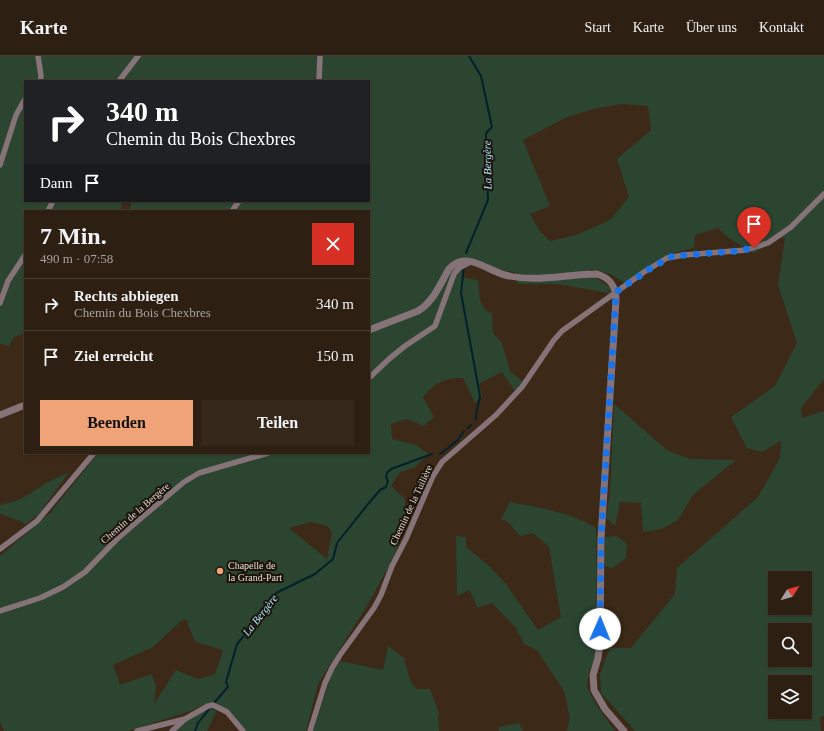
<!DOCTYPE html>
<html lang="de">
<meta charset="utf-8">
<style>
:root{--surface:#2d1f11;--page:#35271a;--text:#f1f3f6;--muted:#a7a29f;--line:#483d31;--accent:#efa376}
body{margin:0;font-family:Georgia,serif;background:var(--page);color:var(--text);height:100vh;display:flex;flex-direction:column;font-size:15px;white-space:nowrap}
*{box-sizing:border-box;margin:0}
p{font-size:13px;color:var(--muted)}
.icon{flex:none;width:22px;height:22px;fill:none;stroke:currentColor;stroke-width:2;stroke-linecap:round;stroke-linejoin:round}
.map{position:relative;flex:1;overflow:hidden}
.sheet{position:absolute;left:24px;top:154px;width:346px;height:244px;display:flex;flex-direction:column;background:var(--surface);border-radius:0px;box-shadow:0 1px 3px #0004,0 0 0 1px var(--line)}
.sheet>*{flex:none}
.hud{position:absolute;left:24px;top:24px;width:346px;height:122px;border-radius:0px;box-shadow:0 1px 3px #0004,0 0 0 1px var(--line);background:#202124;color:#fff;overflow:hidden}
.needle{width:26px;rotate:53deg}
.tools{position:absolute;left:768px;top:515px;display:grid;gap:8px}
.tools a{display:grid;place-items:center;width:44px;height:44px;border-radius:0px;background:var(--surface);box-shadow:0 1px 3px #0004,0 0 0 1px var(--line);font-size:20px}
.pin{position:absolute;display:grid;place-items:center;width:34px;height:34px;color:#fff;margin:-41px -17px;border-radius:50% 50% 50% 0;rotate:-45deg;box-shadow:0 0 4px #0007}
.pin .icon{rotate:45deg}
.me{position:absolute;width:44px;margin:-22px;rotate:1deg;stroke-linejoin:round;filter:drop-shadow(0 0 3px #0008)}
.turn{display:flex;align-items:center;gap:14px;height:84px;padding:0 16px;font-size:18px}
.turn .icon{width:52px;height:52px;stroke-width:2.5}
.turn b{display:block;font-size:28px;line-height:34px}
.then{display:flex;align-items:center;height:38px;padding:0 16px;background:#0003;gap:8px;font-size:15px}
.round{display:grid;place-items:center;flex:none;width:42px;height:42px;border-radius:0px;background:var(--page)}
.overview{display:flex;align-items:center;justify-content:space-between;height:68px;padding:0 16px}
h1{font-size:24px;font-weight:800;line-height:30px}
.button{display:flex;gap:8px;margin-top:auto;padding:8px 16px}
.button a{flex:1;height:46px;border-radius:0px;background:var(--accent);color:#111;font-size:16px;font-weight:800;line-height:46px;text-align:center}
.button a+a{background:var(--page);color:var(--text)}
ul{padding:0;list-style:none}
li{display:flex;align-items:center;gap:12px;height:52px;padding:0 16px;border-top:1px solid var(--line)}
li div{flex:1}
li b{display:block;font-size:15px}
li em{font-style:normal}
header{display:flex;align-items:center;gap:24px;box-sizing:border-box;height:56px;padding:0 20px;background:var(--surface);border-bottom:1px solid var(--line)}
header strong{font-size:19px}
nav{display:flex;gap:22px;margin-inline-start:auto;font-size:14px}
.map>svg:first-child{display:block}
.green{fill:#2b4531;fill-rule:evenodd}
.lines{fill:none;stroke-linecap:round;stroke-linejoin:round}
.stream{stroke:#02222b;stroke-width:2}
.minor{stroke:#857378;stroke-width:5.5}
.tertiary{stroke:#857378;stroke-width:7}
.route{stroke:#1a73e8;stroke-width:7;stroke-dasharray:0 12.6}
.poi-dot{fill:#efa376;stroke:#1c140c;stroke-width:1.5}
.labels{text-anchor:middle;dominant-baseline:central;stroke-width:4;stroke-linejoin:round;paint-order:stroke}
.street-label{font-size:10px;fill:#eaded2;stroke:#1c140c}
.poi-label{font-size:10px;fill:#eaded2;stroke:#1c140c;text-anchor:start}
.water-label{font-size:11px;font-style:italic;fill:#abe5f9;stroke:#1c140c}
</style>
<header>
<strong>Karte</strong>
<nav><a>Start</a><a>Karte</a><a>Über uns</a><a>Kontakt</a></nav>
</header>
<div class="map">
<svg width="824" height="675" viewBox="0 0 824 675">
<rect width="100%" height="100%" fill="#3c2917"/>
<!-- green -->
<path class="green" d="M0 0H824V323L801 352 802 362 824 355V659L820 662 821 675H635L601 637 600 618 610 592H631L675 538 677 512 758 441 780 402 781 385 762 396 747 392 731 361 775 330 797 287 778 229 785 182H781L754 197 727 181 718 172 695 179 694 192C666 197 647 211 624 227L611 218 590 213 592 219 611 232 609 237 558 228H517L515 216 504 215 484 207 465 203 461 221 478 224 480 245 488 257 492 256 493 277 502 287 510 315 523 326 515 335 502 316 479 328 482 340 475 347 463 322C447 321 433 327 423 341L434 361 424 370 406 363 391 368 392 383 416 389 429 398 414 412 400 416 391 430 405 443V469L407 471 389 510 368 548 318 628 306 675H246L226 653 208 647 191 655 128 675H4L0 666V500L50 457 98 397H369V155H130L131 145H369V25H25V145H123L120 155H25V277L14 281 9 290 0 288ZM622 48 648 50 651 74 617 103 629 141 610 164 576 179 550 185 539 174 530 158 550 150 523 84 567 61 594 53ZM311 466 327 470 332 476 327 503 289 472ZM775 522H805V552H775ZM186 563 195 586 223 594 215 618 198 623 176 614 154 648 156 629 151 618 120 629 113 609 153 591 181 565ZM775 574H805V604H775ZM775 626H805V656H775Z
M614 348 667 394 690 403 736 404 693 439 678 464 662 473 643 476 641 447 620 446 615 470 606 462 610 438Z
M69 416 40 457 25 469 23 466 0 458V449L19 444 50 425Z
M510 446C539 452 571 456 596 472L597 589 595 603 589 616 587 631 597 650 615 675H567L570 661 564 635 537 594 524 588 516 572 492 547 477 552 470 534 457 540 456 480 466 481V491L487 508 506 528 538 574 561 561 549 491 533 477 520 480 509 467 501 463Z
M617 480 627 488 626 502 613 512 605 510V481Z
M388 590 404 602 410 624 416 633H430L439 657 438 662 439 675H313L331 619 340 605 383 614Z
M209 653 217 654 207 675H176L186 665Z
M519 667 523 675H499L498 671Z"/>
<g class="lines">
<!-- stream -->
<path class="stream" d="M466 197 488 144 486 81V77L492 71 481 20 469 0
M464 210 461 237 480 340 476 358V364
M468 372 471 369
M440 398 458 384 464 375
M214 647 228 631 226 626 237 588 263 557 276 537 315 518 333 503 337 487 368 448 380 434 386 431 388 425 386 421 387 417 391 413 432 398
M195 675 198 667 210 652"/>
<!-- minor -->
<path class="minor" d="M38 0 41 20 40 25
M119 25 138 0
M319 25 320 0
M0 109 16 59 25 43
M48 155 53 145
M232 155 239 145
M0 247 8 225 25 199
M369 322 389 303 405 290 435 270 454 218 459 212 470 206
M0 493 37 465 94 397
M0 555 40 542 63 531 85 516 116 484 140 463 184 426 199 417 268 397
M137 675 185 663
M172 675 185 663 208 650 213 649 227 656 243 675
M310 675 325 627 332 612 340 599 374 552 381 539 392 510 406 483 433 420 442 406 496 359 522 331 554 284 562 275 644 216 667 202 684 199 746 194 768 187 791 171 824 138"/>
<!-- tertiary -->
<path class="tertiary" d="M369 274 418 255C434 245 440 228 449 213 466 194 486 214 505 219 535 227 566 218 597 218 610 222 616 230 616 244L601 482 600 587 598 602 593 619 594 634 605 653 624 675
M0 359 25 349"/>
</g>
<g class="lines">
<!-- route -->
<path class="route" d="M600 573 601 482 616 236 654 210 673 200 736 195 754 192"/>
</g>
<!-- markers -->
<circle class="poi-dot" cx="220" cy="515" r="4"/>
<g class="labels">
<!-- street labels -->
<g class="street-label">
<text transform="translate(411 449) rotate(-65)">Chemin de la Tuilière</text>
<text transform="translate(135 457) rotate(-41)">Chemin de la Bergère</text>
</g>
<!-- poi labels -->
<g class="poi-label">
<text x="228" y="509">Chapelle de<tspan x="228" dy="12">la Grand-Part</tspan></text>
</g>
<!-- water labels -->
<g class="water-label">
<text transform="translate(487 109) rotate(-91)">La Bergère</text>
<text transform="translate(260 559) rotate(-52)">La Bergère</text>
</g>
</g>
</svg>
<div class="tools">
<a><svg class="needle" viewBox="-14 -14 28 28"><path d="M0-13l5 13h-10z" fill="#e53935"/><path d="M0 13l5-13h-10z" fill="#a7a29f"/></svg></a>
<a><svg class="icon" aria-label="search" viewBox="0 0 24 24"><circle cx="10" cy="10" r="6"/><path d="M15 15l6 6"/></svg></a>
<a><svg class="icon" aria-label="layers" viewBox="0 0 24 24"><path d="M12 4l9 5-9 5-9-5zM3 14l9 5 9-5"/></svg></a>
</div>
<div class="pin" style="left:754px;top:192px;background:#d93025"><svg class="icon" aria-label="arrive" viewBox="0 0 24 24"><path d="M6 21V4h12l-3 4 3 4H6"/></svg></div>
<svg class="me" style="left:600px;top:573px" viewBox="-20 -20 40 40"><circle r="19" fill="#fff"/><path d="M0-13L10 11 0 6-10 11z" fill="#1a73e8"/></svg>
<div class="hud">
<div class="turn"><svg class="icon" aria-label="right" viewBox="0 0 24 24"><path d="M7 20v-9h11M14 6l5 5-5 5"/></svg><div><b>340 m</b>Chemin du Bois Chexbres</div></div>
<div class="then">Dann<svg class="icon" aria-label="arrive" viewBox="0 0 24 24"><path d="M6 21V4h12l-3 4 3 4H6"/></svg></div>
</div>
<section class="sheet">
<div class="overview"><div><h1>7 Min.</h1><p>490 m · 07:58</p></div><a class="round" style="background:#d93025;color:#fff"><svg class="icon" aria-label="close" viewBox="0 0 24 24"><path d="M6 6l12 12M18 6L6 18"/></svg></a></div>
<ul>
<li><svg class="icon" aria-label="right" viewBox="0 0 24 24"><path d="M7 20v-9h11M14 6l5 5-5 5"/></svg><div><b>Rechts abbiegen</b><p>Chemin du Bois Chexbres</p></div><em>340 m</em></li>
<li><svg class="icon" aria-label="arrive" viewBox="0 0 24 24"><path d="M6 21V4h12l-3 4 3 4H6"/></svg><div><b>Ziel erreicht</b></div><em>150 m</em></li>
</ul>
<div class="button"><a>Beenden</a><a>Teilen</a></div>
</section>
</div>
